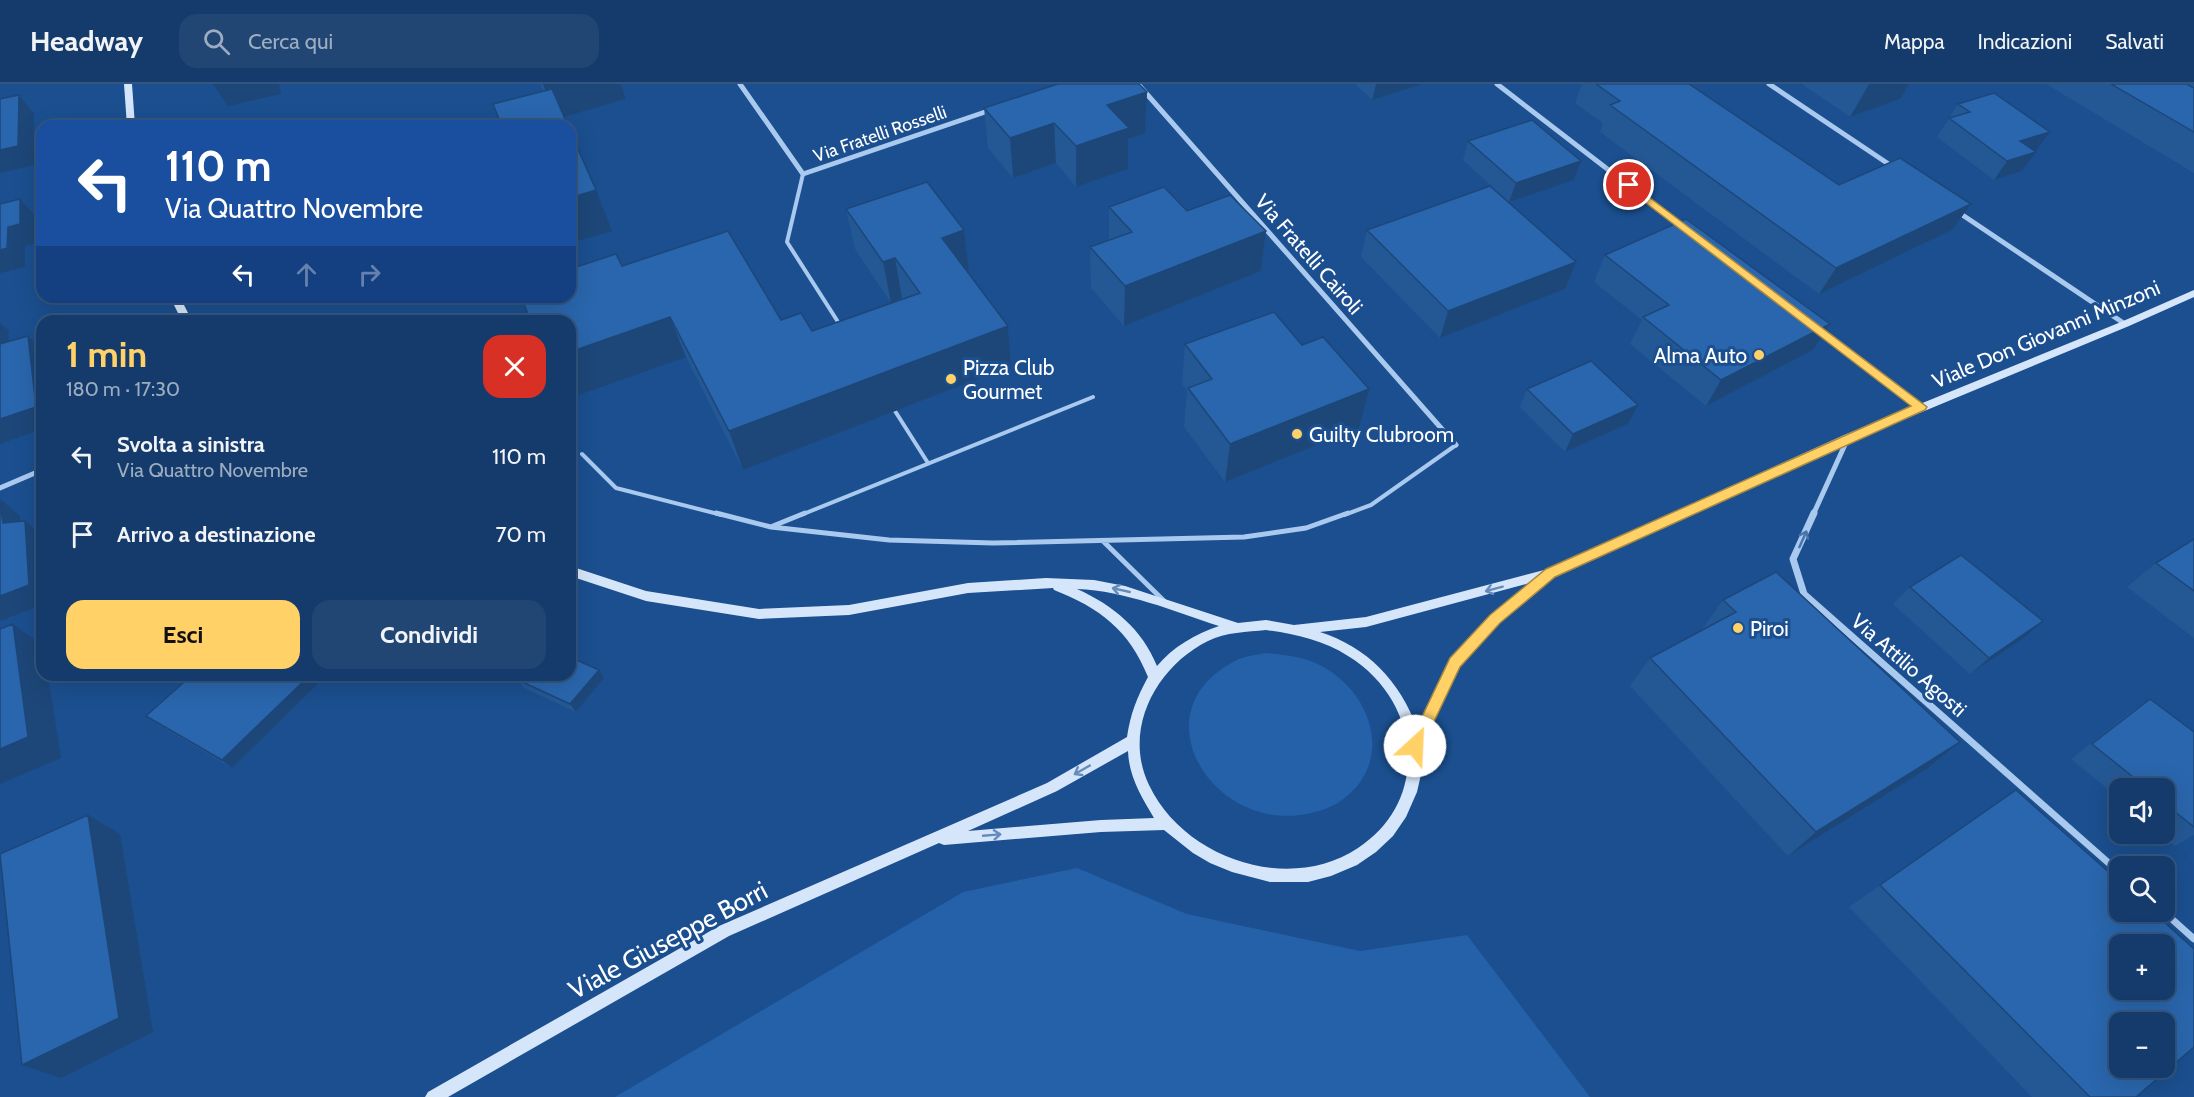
<!DOCTYPE html>
<html lang="it">
<meta charset="utf-8">
<style>
:root{--surface:#143b6b;--page:#214673;--text:#f1f3f6;--muted:#9dadc1;--line:#33557e;--accent:#ffd166}
body{margin:0;font-family:Cabin,sans-serif;background:var(--page);color:var(--text);height:100vh;display:flex;flex-direction:column;font-size:22px;white-space:nowrap}
*{box-sizing:border-box;margin:0}
p{font-size:20px;color:var(--muted)}
.icon{flex:none;width:33px;height:33px;fill:none;stroke:currentColor;stroke-width:2;stroke-linecap:round;stroke-linejoin:round}
.map{position:relative;flex:1;overflow:hidden}
.details{position:absolute;left:36px;top:231px;width:540px;height:366px;display:flex;flex-direction:column;background:var(--surface);border-radius:18px;box-shadow:0 6px 24px #0002,0 0 0 2px var(--line)}
.details>*{flex:none}
.top-card{position:absolute;left:36px;top:36px;width:540px;height:183px;border-radius:18px;box-shadow:0 6px 24px #0002,0 0 0 2px var(--line);background:#1a4fa0;color:#fff;overflow:hidden}
.buttons{position:absolute;left:2109px;top:694px;display:grid;gap:12px}
.buttons a{display:grid;place-items:center;width:66px;height:66px;border-radius:12px;background:var(--surface);box-shadow:0 6px 24px #0002,0 0 0 2px var(--line);font-size:30px}
.pin{position:absolute;display:grid;place-items:center;width:51px;height:51px;color:#fff;margin:-26px;border:3px solid #fff;border-radius:50%;box-shadow:0 2px 6px #0007}
.me{position:absolute;width:66px;margin:-33px;rotate:25deg;stroke-linejoin:round;filter:drop-shadow(0 0 4px #0008)}
.turn{display:flex;align-items:center;gap:21px;height:126px;padding:0 30px;font-size:27px}
.turn .icon{width:78px;height:78px;stroke-width:2.5}
.turn b{display:block;font-size:42px;line-height:51px}
.lanes{display:flex;align-items:center;height:57px;padding:0 30px;background:#0003;justify-content:center;gap:30px;direction:ltr}
.lanes .off{opacity:.35}
.round{display:grid;place-items:center;flex:none;width:63px;height:63px;border-radius:18px;background:var(--page)}
.head{display:flex;align-items:center;justify-content:space-between;height:102px;padding:0 30px}
h1{font-size:36px;font-weight:800;line-height:45px;color:var(--accent)}
.button{display:flex;gap:12px;margin-top:auto;padding:12px 30px}
.button a{flex:1;height:69px;border-radius:18px;background:var(--accent);color:#111;font-size:24px;font-weight:800;line-height:69px;text-align:center}
.button a+a{background:var(--page);color:var(--text)}
ul{padding:0;list-style:none}
li{display:flex;align-items:center;gap:18px;height:78px;padding:0 30px}
li div{flex:1}
li b{display:block;font-size:22px}
li em{font-style:normal}
header{display:flex;align-items:center;gap:36px;box-sizing:border-box;height:84px;padding:0 30px;background:var(--surface);border-bottom:2px solid var(--line)}
header strong{font-size:28px}
nav{display:flex;gap:33px;margin-inline-start:auto;font-size:21px}
.search{width:420px;height:54px;background:var(--page);display:flex;align-items:center;gap:15px;box-sizing:border-box;padding:0 21px;border-radius:18px;color:var(--muted);font-size:22px}
.map>svg:first-child{display:block}
.green{fill:#2461a8}
.lines{fill:none;stroke-linecap:round;stroke-linejoin:round}
.lane-far1{stroke:#a9c9ee;stroke-width:4}
.lane{stroke:#a9c9ee;stroke-width:5}
.street-far1{stroke:#a9c9ee;stroke-width:5}
.street{stroke:#a9c9ee;stroke-width:7}
.secondary{fill:#d6e6fa;fill-rule:evenodd}
.wall{fill:#245895}
.shaded-wall{fill:#1d4779}
.building{fill:#2a66ad;stroke:#1d4779;stroke-width:1.5;fill-rule:evenodd}
.oneway{stroke:#4674ac}
.oneway2{stroke:#668bba}
.route{fill:#ffd166;stroke:#a68842;stroke-width:1.5}
.poi-dot{fill:#ffd166;stroke:#1b4f8f;stroke-width:2}
.labels{text-anchor:middle;dominant-baseline:central;stroke-width:6;stroke-linejoin:round;paint-order:stroke}
.far-street-label{font-size:18px;fill:#fff;stroke:#1b4f8f}
.street-label{font-size:21px;fill:#fff;stroke:#1b4f8f}
.poi-label{font-size:21px;fill:#fff;stroke:#1b4f8f;text-anchor:start}
.near-street-label{font-size:26px;fill:#fff;stroke:#1b4f8f}
</style>
<header>
<strong>Headway</strong>
<div class="search"><svg class="icon" aria-label="search" viewBox="0 0 24 24"><circle cx="10" cy="10" r="6"/><path d="M15 15l6 6"/></svg>Cerca qui</div>
<nav><a>Mappa</a><a>Indicazioni</a><a>Salvati</a></nav>
</header>
<div class="map">
<svg width="2194" height="1013" viewBox="0 0 2194 1013">
<rect width="100%" height="100%" fill="#1b4f8f"/>
<!-- green -->
<path class="green" d="M1266 569C1287 571 1309 573 1327 585 1374 614 1393 679 1342 716 1330 725 1314 729 1300 731 1209 743 1139 626 1235 577 1244 572 1256 571 1266 569Z
M1077 784 1187 830 1360 867 1467 851 1590 1013H615L963 808Z"/>
<g class="lines">
<!-- lane-far1 -->
<path class="lane-far1" d="M803 90 787 158 840 241
M895 327 928 379
M582 370 616 404 722 431
M801 431 1093 313
M1344 431 1371 421 1456 361"/>
<!-- lane -->
<path class="lane" d="M716 429 771 443 889 456 993 459 1244 453 1306 444 1348 429
M773 442 805 429
M1104 458 1164 517"/>
<!-- street-far1 -->
<path class="street-far1" d="M740 0 803 90 991 26
M1138 0 1456 361
M1497 0 1684 144
M1769 0 1893 83
M1958 128 2125 240
M1819 246 1921 323
M0 404 42 386
M1813 431 1848 354"/>
<!-- street -->
<path class="street" d="M1814 429 1793 475 1804 510 2120 789
M2164 828 2194 855"/>
<!-- secondary -->
<path class="secondary" d="M124 0H132L135 42H127Z
M2194 206V213L2129 242 1852 357 1552 494 1499 539 1459 583 1422 662V686L1417 708 1406 733 1393 752 1376 768 1357 781 1331 792 1308 798H1270L1232 788 1210 779 1193 769 1164 746 1101 748 944 761 939 759 729 852 448 1013H425L428 1008 719 842 1047 699 1127 653C1130 631 1137 613 1148 593 1129 546 1100 524 1054 506L1053 504 968 509 849 531 759 535 646 517 570 492V482L646 507 759 525 849 521 968 499 1046 494 1094 496 1125 502 1238 539 1266 536 1294 541 1366 533 1548 485 1844 351 2121 238ZM1530 499 1491 531 1451 575 1417 644C1400 597 1367 563 1320 548L1366 543ZM1077 505C1126 507 1173 527 1219 542 1195 550 1173 563 1157 582 1142 545 1113 521 1077 505ZM1266 546C1294 550 1323 556 1348 572 1420 616 1432 715 1358 764 1289 810 1184 775 1149 701 1122 645 1157 582 1208 557 1226 548 1247 548 1266 546ZM1128 667C1129 693 1141 712 1154 734L1101 736 968 747 1057 707Z
M170 213H180L192 237H182Z"/>
</g>
<!-- wall -->
<path class="wall" d="M540 0H621L626 15 564 33 499 35 543 7Z
M1355 0H1423L1372 16Z
M1582 0H1689L1839 101 1971 120 1952 146 1819 210 1600 48 1603 39 1575 19Z
M1802 0H1909L1900 15 1850 33Z
M2046 0H2194V89Z
M1147 8 1145 49 1128 55V85L1076 103 1056 79 1013 94 988 64 984 24Z
M1958 20 2036 67H2035L2022 87 1994 96 1937 53Z
M1468 57 1581 77 1574 96 1509 118 1463 76Z
M1109 123 1187 127 1266 147 1261 187 1124 242 1091 204 1090 163 1109 157Z
M846 125 964 146 969 187H967L1008 242 1011 282 743 386 686 273 622 182 812 247 903 215 891 219 855 165Z
M1367 146 1565 205 1440 254 1361 173Z
M1605 171 1830 240 1813 266 1706 322 1630 260 1642 236 1594 198Z
M1185 260 1359 344 1225 398 1184 343 1187 307 1182 300Z
M1527 305 1638 321 1628 340 1565 368 1520 323Z
M2194 455V554L2127 503 2156 479Z
M1910 503 2043 537 2024 554 1970 590 1893 520Z
M1723 516 1960 658 1928 684 1788 772 1630 602 1650 574 1703 546 1702 545Z
M192 591H327L232 684 157 640 146 632Z
M604 594 576 628 524 604 518 596Z
M2150 615 2194 648V751L2175 762 2161 750H2164V705H2120V715L2071 675 2128 630Z
M2016 706 2136 1013H2032L1849 823Z"/>
<!-- shaded-wall -->
<path class="shaded-wall" d="M213 0H279L281 10 228 22Z
M543 0H621L626 15 557 35Z
M1376 0H1423L1372 16Z
M1869 0H1909L1900 15 1850 33Z
M1147 8 1145 49 1128 55V85L1076 103V62L1107 21Z
M19 11 34 30V81L0 89V66Z
M1054 39 1056 79 1013 94 1010 54Z
M2050 48 2036 67 2006 76 2020 57Z
M2036 68 2022 87 1994 96 2007 77Z
M1581 77 1574 96 1509 118 1516 99Z
M596 106 612 147 570 159V114Z
M20 115 37 134V159L25 162V183L0 189V166L8 143Z
M1971 120 1952 146 1819 210 1836 184Z
M964 146 969 187 947 194 942 154Z
M1266 147 1261 187 1124 242 1125 202Z
M895 174 902 214 891 219 883 178Z
M1576 178 1565 205 1440 254 1448 227Z
M670 233 686 273 570 314V268Z
M0 239 9 247 7 271 0 273Z
M1830 240 1813 266 1706 322 1721 296Z
M1008 242 1011 282 743 386 729 347Z
M28 252 42 266V345L0 360V335Z
M1369 305 1359 344 1225 398 1230 360Z
M1638 321 1628 340 1565 368 1573 350Z
M0 415 20 432 24 456 3 439Z
M25 437 42 451V521L0 537V512Z
M2043 537 2024 554 1970 590 1989 574Z
M13 540 42 561V591H48L61 674 0 700V665Z
M599 586 604 594 576 628 570 620Z
M310 591H327L232 684 222 676Z
M1960 658 1928 684 1788 772 1816 748Z
M88 731 120 750 153 948 61 994 22 981Z"/>
<!-- building -->
<path class="building" d="M1058 0H1139L1147 8 1107 21 1129 44 1076 62 1054 39 1010 54 984 24Z
M1596 0H1689L1839 101 1900 74 1971 120 1836 184 1610 21 1620 17Z
M2111 0H2187L2194 4V48Z
M552 5 568 42H472L499 35 493 20Z
M1994 9 2050 48 2020 57 2036 68 2007 77 1949 34 1970 28 1958 20Z
M19 11 18 62 0 66V15Z
M1532 36 1581 77 1516 99 1468 57Z
M570 47 596 106 570 114Z
M927 98 964 146 942 154 1008 242 729 347 670 233 570 268V237H531L521 213H570V185L616 170 622 182 728 147 781 236 801 229 812 247 920 209 895 174 883 178 846 125Z
M1490 102 1576 178 1448 227 1367 146Z
M1164 103 1187 127 1230 111 1266 147 1125 202 1090 163 1132 148 1109 123Z
M20 115V140L8 143 7 164 0 166V120Z
M1686 135 1830 240 1721 296 1643 233 1669 221 1605 171Z
M1274 228 1302 261 1323 253 1369 305 1230 360 1188 304 1212 295 1185 260Z
M28 252 36 323 0 335V260Z
M1591 277 1638 321 1573 350 1527 305Z
M0 420 3 439 25 437 29 501 0 512Z
M2194 455V507L2156 479Z
M1961 471 2043 537 1989 574 1910 503Z
M1776 488 1960 658 1816 748 1650 574 1736 528 1723 516Z
M13 540 28 653 0 665V545Z
M570 573 599 586 570 620 518 596 522 591H570Z
M192 591H310L222 676 146 632Z
M2150 615 2194 648V743L2164 719V705H2148L2092 660Z
M2016 706 2120 798V828H2153L2194 865V963L2136 1013H2090L1880 801ZM2120 861H2164V906H2120ZM2120 939H2164V984H2120Z
M88 731 119 934 22 981 0 770Z"/>
<!-- one-way arrows -->
<defs><path id="oneway-shaft" d="M-6 0H5M1.5-3L5.5 0L1.5 3" fill="none" stroke-width="1.6" stroke-linecap="round" stroke-linejoin="round" transform="scale(1.5)"/></defs>
<use class="oneway" href="#oneway-shaft" transform="translate(1803 455) rotate(-66)"/>
<g class="oneway2">
<use href="#oneway-shaft" transform="translate(1494 505) rotate(165)"/>
<use href="#oneway-shaft" transform="translate(1121 506) rotate(-167)"/>
<use href="#oneway-shaft" transform="translate(1082 686) rotate(150)"/>
<use href="#oneway-shaft" transform="translate(992 751) rotate(-5)"/>
</g>
<!-- route -->
<path class="route" d="M1629 98 1927 323 1925 326 1555 493 1500 539 1460 583 1420 667 1415 669 1410 667 1408 662 1450 574 1490 531 1546 485 1911 322 1625 103V99Z"/>
<!-- markers -->
<g class="poi-dot">
<circle cx="1759" cy="271" r="6"/>
<circle cx="951" cy="295" r="6"/>
<circle cx="1297" cy="350" r="6"/>
<circle cx="1738" cy="544" r="6"/>
</g>
<g class="labels">
<!-- far-street labels -->
<g class="far-street-label">
<text transform="translate(880 50) rotate(-19)">Via Fratelli Rosselli</text>
</g>
<!-- street labels -->
<g class="street-label">
<text transform="translate(1309 170) rotate(49)">Via Fratelli Cairoli</text>
<text transform="translate(2046 250) rotate(-23)">Viale Don Giovanni Minzoni</text>
<text transform="translate(1909 581) rotate(41)">Via Attilio Agosti</text>
</g>
<!-- poi labels -->
<g class="poi-label">
<text x="1747" y="271" text-anchor="end">Alma Auto</text>
<text x="963" y="283">Pizza Club<tspan x="963" dy="24">Gourmet</tspan></text>
<text x="1309" y="350">Guilty Clubroom</text>
<text x="1750" y="544">Piroi</text>
</g>
<!-- near-street labels -->
<g class="near-street-label">
<text transform="translate(668 856) rotate(-28)">Viale Giuseppe Borri</text>
</g>
</g>
</svg>
<div class="buttons">
<a><svg class="icon" aria-label="sound" viewBox="0 0 24 24"><path d="M4 9h4l5-4v14l-5-4H4zM17 9q2 3 0 6"/></svg></a>
<a><svg class="icon" aria-label="search" viewBox="0 0 24 24"><circle cx="10" cy="10" r="6"/><path d="M15 15l6 6"/></svg></a>
<a>+</a>
<a>−</a>
</div>
<div class="pin" style="left:1629px;top:101px;background:#d93025"><svg class="icon" aria-label="arrive" viewBox="0 0 24 24"><path d="M6 21V4h12l-3 4 3 4H6"/></svg></div>
<svg class="me" style="left:1415px;top:662px" viewBox="-20 -20 40 40"><circle r="19" fill="#fff"/><path d="M0-13L10 11 0 6-10 11z" fill="#ffd166"/></svg>
<div class="top-card">
<div class="turn"><svg class="icon" aria-label="left" viewBox="0 0 24 24"><path d="M17 20v-9H6M10 6l-5 5 5 5"/></svg><div><b>110 m</b>Via Quattro Novembre</div></div>
<div class="lanes"><svg class="icon" aria-label="left" viewBox="0 0 24 24"><path d="M17 20v-9H6M10 6l-5 5 5 5"/></svg><svg class="icon off" aria-label="ahead" viewBox="0 0 24 24"><path d="M12 20V5M6 11l6-6 6 6"/></svg><svg class="icon off" aria-label="right" viewBox="0 0 24 24"><path d="M7 20v-9h11M14 6l5 5-5 5"/></svg></div>
</div>
<section class="details">
<div class="head"><div><h1>1 min</h1><p>180 m · 17:30</p></div><a class="round" style="background:#d93025;color:#fff"><svg class="icon" aria-label="close" viewBox="0 0 24 24"><path d="M6 6l12 12M18 6L6 18"/></svg></a></div>
<ul>
<li><svg class="icon" aria-label="left" viewBox="0 0 24 24"><path d="M17 20v-9H6M10 6l-5 5 5 5"/></svg><div><b>Svolta a sinistra</b><p>Via Quattro Novembre</p></div><em>110 m</em></li>
<li><svg class="icon" aria-label="arrive" viewBox="0 0 24 24"><path d="M6 21V4h12l-3 4 3 4H6"/></svg><div><b>Arrivo a destinazione</b></div><em>70 m</em></li>
</ul>
<div class="button"><a>Esci</a><a>Condividi</a></div>
</section>
</div>
